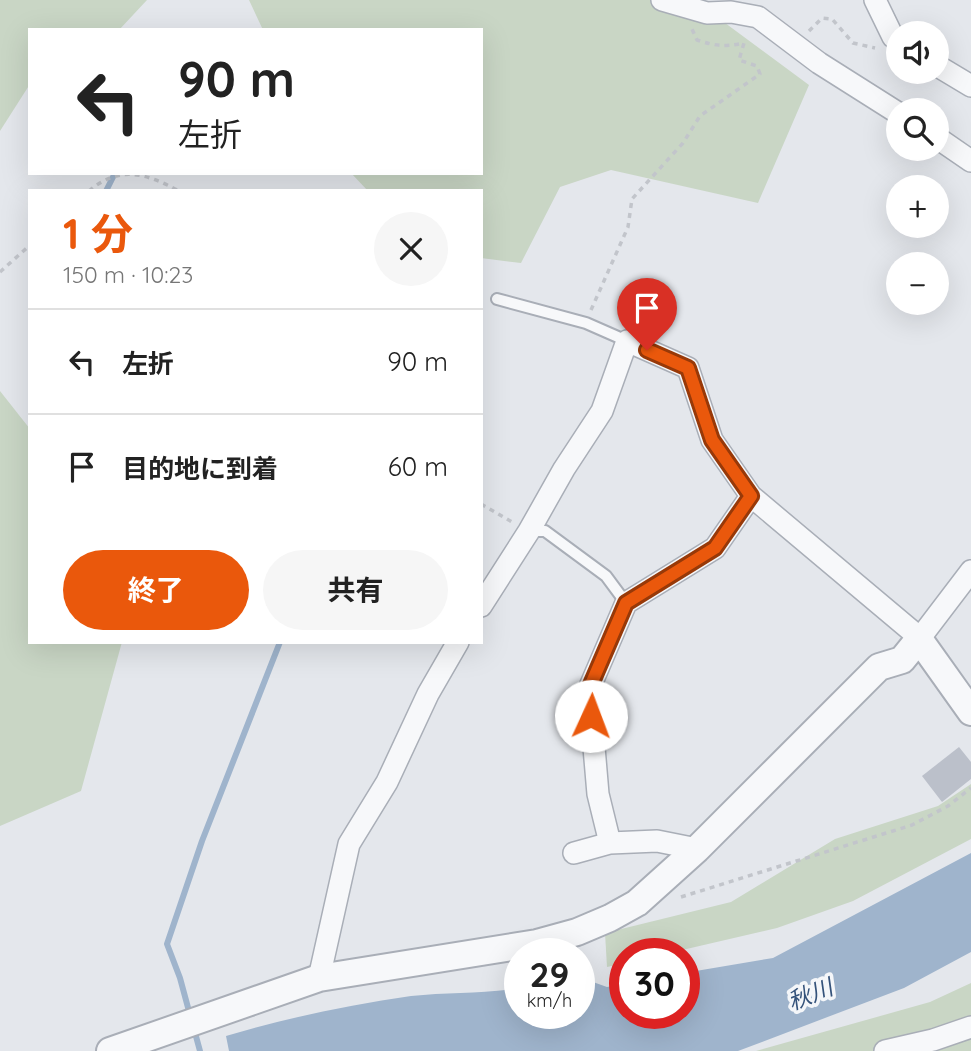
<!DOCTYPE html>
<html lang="ja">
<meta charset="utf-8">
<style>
:root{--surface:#fff;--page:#f6f6f6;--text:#222;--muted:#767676;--line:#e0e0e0;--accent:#ea580c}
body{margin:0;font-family:Quicksand,"Noto Sans JP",sans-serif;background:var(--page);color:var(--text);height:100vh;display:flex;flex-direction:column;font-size:26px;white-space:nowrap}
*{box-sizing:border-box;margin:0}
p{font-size:23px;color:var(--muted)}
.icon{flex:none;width:38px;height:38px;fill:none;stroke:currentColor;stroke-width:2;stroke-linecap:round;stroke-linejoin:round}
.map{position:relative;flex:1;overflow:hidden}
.details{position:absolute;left:28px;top:189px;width:455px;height:455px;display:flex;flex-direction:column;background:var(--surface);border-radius:0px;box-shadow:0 7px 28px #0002}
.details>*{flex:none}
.top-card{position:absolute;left:28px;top:28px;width:455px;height:147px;border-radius:0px;box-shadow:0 7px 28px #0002;background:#fff;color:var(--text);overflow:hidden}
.buttons{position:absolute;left:886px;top:21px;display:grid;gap:14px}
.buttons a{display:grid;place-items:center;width:63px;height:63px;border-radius:50%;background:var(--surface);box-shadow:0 7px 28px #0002;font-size:35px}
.speed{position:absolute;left:504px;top:938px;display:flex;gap:14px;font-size:35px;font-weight:700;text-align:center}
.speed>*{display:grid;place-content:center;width:91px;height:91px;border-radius:50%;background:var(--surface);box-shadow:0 7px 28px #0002;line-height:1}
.speed small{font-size:18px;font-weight:400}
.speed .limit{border:10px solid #d22;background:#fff;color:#111}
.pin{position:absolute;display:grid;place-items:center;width:60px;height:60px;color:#fff;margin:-72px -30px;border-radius:50% 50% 50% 0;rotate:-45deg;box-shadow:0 0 7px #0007}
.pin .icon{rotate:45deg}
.me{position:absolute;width:77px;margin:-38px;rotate:2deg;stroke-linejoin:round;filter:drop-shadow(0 0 5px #0008)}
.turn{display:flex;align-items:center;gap:24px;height:147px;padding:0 35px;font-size:32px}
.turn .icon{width:91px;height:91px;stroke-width:2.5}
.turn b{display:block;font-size:49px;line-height:60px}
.round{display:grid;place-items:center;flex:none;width:74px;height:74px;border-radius:37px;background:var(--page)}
.headline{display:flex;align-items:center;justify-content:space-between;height:119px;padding:0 35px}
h1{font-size:42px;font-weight:700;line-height:52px;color:var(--accent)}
.action{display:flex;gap:14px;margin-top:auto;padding:14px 35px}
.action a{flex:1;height:80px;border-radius:42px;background:var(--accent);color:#fff;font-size:28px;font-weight:700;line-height:80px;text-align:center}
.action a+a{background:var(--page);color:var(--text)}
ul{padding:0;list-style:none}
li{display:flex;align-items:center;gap:21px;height:105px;padding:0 35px;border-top:2px solid var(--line)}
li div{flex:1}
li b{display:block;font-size:26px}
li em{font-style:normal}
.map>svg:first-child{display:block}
.green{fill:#c9d6c5}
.water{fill:#9fb4cc}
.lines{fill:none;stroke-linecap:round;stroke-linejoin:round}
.stream{stroke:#9fb4cc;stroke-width:6}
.building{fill:#bbc0ca}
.service-casing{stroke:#a9aeb7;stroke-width:14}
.minor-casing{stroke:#a9aeb7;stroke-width:24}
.tertiary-casing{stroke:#a9aeb7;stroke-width:30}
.path{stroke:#c2c5cb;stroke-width:3.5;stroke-dasharray:5 5;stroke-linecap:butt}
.service{stroke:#f7f8fa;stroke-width:10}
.minor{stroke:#f7f8fa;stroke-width:21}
.tertiary{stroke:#f7f8fa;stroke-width:26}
.route-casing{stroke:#983908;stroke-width:18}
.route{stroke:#ea580c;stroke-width:12}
.labels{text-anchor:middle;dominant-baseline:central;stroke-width:7;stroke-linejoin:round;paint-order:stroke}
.water-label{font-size:23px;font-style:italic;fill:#34527a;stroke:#f4f6f9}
</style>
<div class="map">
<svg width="971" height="1051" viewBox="0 0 971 1051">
<rect width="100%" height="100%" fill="#e4e7ec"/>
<!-- green -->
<path class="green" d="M0 0H147L119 30H30V84L0 131Z
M249 0H694L809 85 758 203 611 170 560 187 521 263 481 258V191H368L351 173H481V30H263Z
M0 391 30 429V642H122L81 791 0 826Z
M971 784V839L853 901 777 928 665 954H625V963L607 967 605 933 731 902 835 839 938 806Z
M971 983V1051H756L930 1002Z"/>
<!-- water -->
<path class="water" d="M971 853V952L904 988 738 1051H229L226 1036C286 1018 349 1005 411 996 447 992 484 994 520 988V1013H579V977L607 987 625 984V1013H684V973L773 958Z"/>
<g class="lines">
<!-- stream -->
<path class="stream" d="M106 191 115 173
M190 1015 180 978 167 944 202 841 280 642
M194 1029 200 1051"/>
</g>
<!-- building -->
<path class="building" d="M959 747 971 762V779L942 802 922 776Z"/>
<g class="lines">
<defs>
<path id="service" d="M497 299 586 323 627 341
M529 531H545L606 576 626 603"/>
<path id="minor" d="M662 0 707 13 731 12 758 17 819 63 898 113
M875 0 893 37 898 40
M936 65 971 86
M936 137 971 161
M481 606 529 531 564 469 602 411 627 341 688 368 712 440 751 496 920 638 971 571
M697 849 657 841 610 843 598 794 589 689 626 603 715 548 751 496
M574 853 610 843
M319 978 349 844 387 782 428 694 458 642
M885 1051 933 1040 971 1027"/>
<path id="tertiary" d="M110 1051 319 978 537 943 577 932 610 918 637 903 697 849 879 667 902 660 919 639 971 712"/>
</defs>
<!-- service casing -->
<use href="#service" class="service-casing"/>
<!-- minor casing -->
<use href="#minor" class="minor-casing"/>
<!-- tertiary casing -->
<use href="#tertiary" class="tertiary-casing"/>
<!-- path -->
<path class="path" d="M809 31 822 18 832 19 853 43 875 48
M89 191C119 165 146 173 179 191
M0 272 30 245
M591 310 628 227 632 199 683 143 700 116 760 74 757 66 739 60 744 43C725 47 715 46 697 40L692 29
M481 504 512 522
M681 897 912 825 948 806 971 788"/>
<!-- service -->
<use href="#service" class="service"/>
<!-- minor -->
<use href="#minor" class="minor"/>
<!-- tertiary -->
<use href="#tertiary" class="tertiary"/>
</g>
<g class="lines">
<defs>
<path id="route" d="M591 716 589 689 626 603 715 548 751 496 712 440 688 368 647 350"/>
</defs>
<!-- route casing -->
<use href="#route" class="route-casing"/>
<!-- route -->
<use href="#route" class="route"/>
</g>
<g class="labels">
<!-- water labels -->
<g class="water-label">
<text transform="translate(810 994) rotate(-22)">秋川</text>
</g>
</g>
</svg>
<div class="buttons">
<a><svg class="icon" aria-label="sound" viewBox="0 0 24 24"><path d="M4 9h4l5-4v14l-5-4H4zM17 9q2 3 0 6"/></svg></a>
<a><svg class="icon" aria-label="search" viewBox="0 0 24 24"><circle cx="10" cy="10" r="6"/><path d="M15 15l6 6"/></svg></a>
<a>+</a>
<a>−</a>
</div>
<div class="speed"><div>29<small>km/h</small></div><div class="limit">30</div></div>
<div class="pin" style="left:647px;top:350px;background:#d93025"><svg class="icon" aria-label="arrive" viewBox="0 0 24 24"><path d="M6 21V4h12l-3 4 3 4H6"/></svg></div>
<svg class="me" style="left:591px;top:716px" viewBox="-20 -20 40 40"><circle r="19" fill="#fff"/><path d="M0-13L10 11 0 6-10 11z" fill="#ea580c"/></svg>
<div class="top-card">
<div class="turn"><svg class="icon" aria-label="left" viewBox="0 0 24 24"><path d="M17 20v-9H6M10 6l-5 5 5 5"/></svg><div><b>90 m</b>左折</div></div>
</div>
<section class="details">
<div class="headline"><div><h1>1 分</h1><p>150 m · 10:23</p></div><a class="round"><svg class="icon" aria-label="close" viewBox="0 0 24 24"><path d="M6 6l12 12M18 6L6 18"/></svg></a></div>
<ul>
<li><svg class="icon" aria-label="left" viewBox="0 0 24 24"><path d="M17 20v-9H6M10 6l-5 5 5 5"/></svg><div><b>左折</b></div><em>90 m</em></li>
<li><svg class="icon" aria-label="arrive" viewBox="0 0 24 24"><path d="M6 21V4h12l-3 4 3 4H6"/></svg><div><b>目的地に到着</b></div><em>60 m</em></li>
</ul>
<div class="action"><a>終了</a><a>共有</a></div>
</section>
</div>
